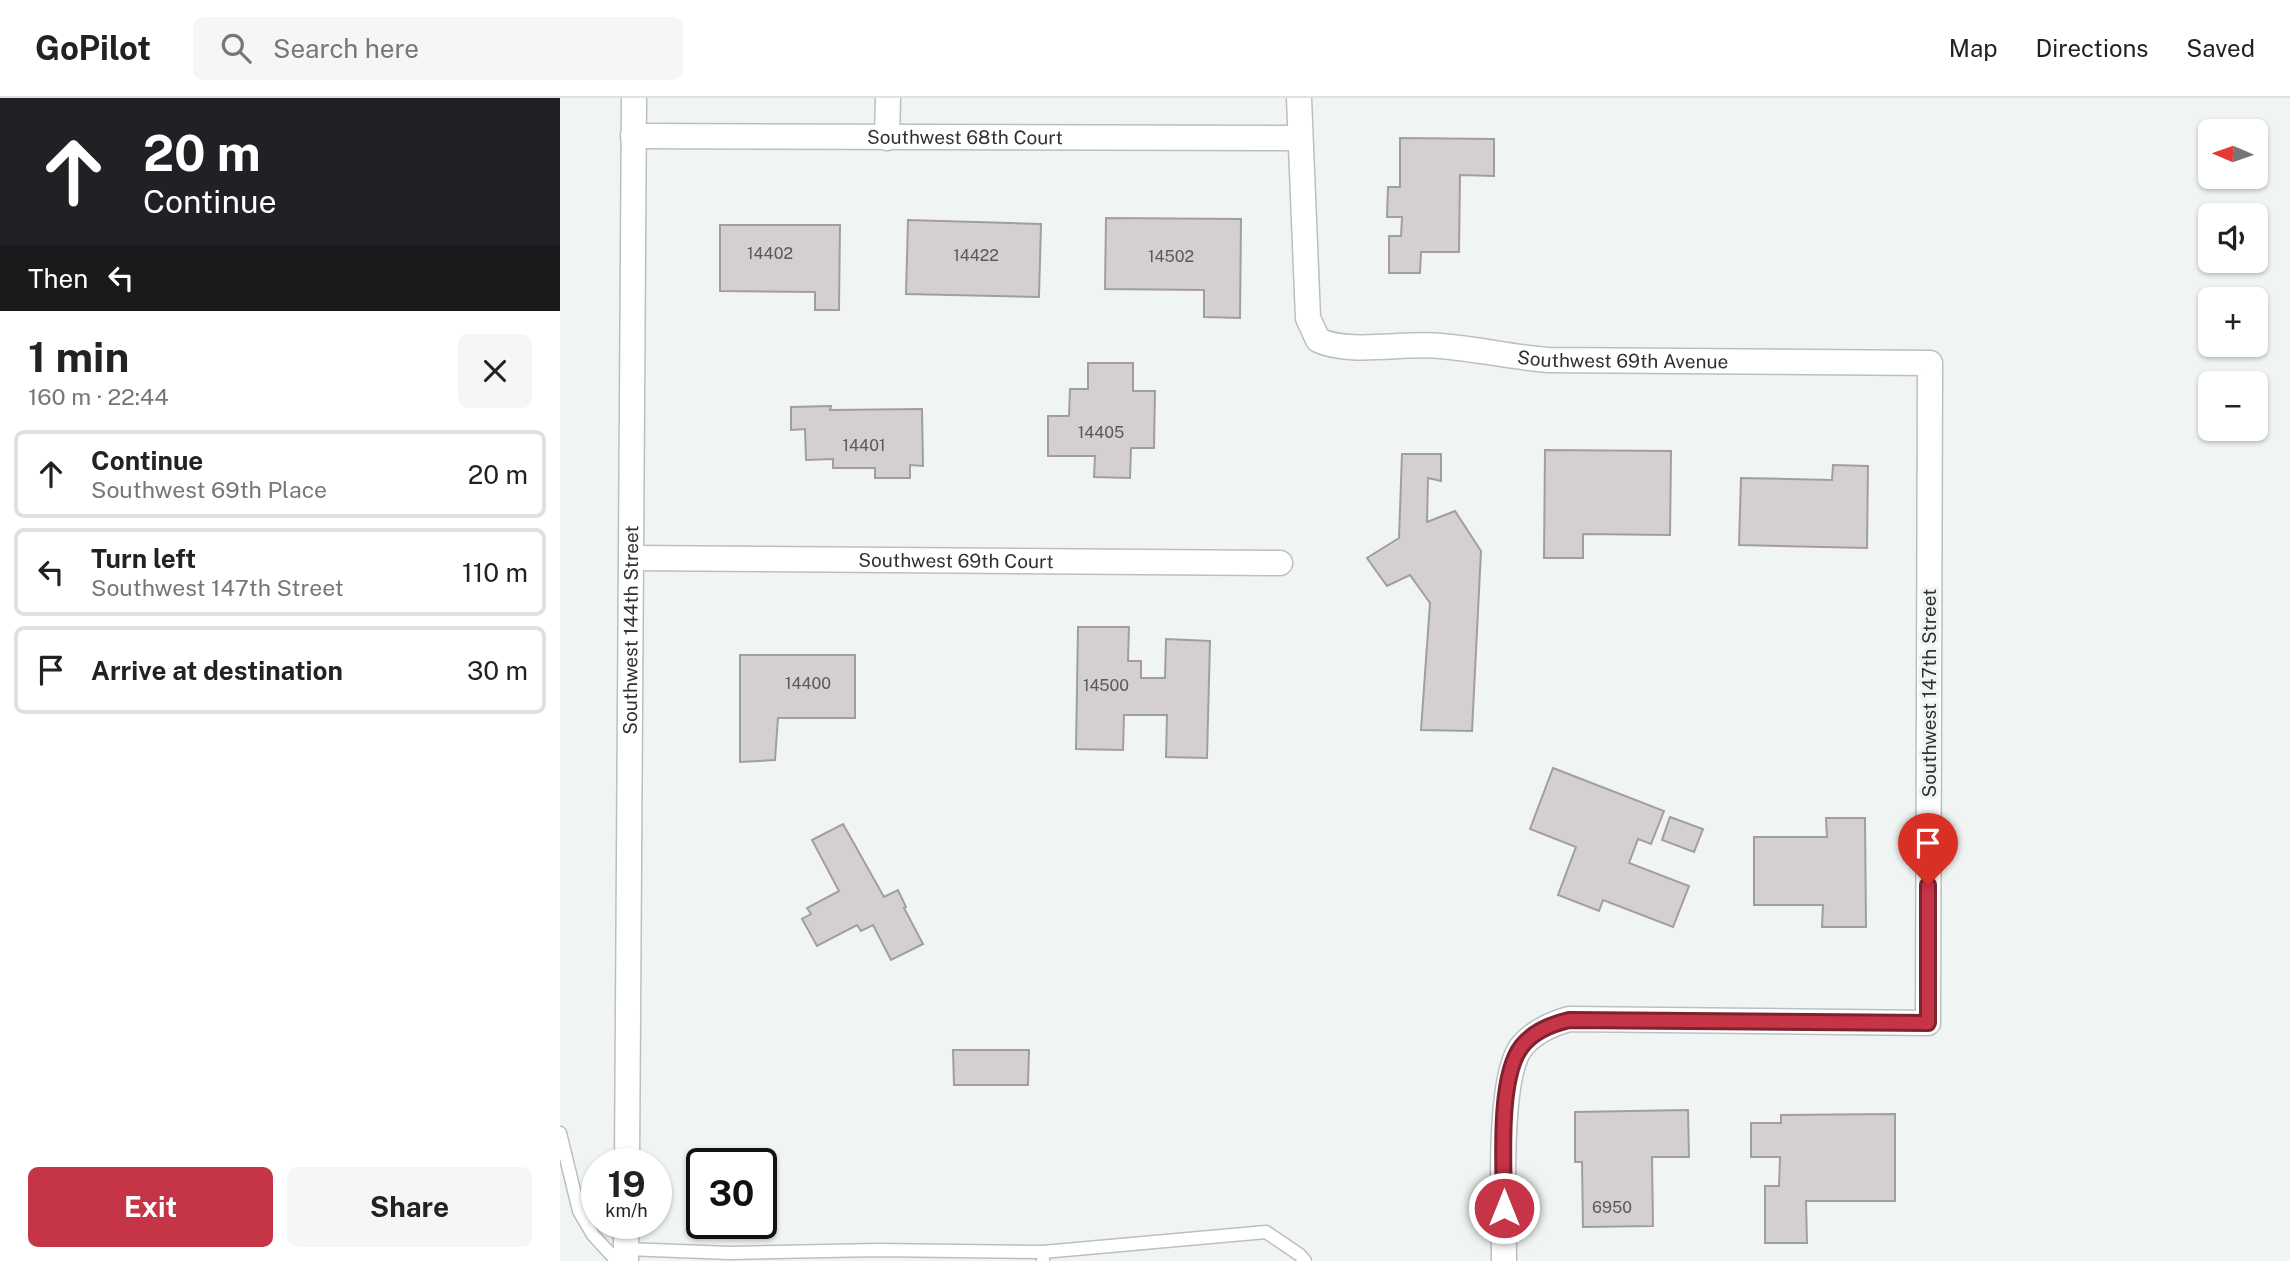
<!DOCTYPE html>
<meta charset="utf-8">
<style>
:root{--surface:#fff;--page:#f6f6f6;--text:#222;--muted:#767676;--line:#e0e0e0;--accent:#c53547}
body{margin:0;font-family:"Public Sans",sans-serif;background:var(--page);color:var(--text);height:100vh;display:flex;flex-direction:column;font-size:26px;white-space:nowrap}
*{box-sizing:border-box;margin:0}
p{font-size:23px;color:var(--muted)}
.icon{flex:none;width:38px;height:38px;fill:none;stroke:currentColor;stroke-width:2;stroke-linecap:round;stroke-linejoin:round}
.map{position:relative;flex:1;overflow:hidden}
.panel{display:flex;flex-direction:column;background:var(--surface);width:560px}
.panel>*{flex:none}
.hud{background:#202124;color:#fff;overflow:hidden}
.needle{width:46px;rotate:272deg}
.buttons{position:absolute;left:1638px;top:21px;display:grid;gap:14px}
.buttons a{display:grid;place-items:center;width:70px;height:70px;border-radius:10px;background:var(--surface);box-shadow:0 2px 5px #0004;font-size:35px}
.speed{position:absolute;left:21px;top:1050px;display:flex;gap:14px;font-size:35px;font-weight:700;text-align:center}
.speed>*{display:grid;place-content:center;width:91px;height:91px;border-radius:50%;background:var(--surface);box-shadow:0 2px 5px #0004;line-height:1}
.speed small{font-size:18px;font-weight:400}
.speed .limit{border:4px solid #111;border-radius:10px;background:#fff;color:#111}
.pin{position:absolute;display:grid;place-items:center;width:60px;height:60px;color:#fff;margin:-72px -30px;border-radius:50% 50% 50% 0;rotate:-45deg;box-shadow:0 0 7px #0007}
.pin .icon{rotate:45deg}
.me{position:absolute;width:77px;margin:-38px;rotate:0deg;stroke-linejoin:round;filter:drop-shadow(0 0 5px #0008)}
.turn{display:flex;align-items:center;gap:24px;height:147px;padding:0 28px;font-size:32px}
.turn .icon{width:91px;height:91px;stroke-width:2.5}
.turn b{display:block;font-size:49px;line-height:60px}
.then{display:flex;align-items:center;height:66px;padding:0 28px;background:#0003;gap:14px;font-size:26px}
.round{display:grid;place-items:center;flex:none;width:74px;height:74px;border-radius:10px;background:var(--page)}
.overview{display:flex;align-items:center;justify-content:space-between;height:119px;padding:0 28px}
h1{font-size:42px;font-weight:700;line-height:52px}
.button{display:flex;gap:14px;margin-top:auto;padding:14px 28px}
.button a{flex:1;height:80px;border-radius:10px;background:var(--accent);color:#fff;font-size:28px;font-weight:700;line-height:80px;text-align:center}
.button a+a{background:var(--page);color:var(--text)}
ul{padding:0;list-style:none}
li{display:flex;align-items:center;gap:21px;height:88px;margin:0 14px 10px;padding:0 14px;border:4px solid var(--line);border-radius:10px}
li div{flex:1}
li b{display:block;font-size:26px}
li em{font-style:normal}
header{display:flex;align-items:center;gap:42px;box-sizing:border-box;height:98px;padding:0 35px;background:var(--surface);border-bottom:2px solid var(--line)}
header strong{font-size:33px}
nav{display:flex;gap:38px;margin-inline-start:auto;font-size:24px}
.search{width:490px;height:63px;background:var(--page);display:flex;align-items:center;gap:18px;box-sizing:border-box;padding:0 24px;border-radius:10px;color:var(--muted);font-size:26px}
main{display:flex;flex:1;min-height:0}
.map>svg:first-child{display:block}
.building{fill:#d5d0d0;stroke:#a39e9e;stroke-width:2}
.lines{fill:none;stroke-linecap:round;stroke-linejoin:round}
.service-casing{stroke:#bbc0be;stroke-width:15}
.minor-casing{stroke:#bbc0be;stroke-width:27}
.service{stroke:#fff;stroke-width:12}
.minor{stroke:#fff;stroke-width:24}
.route-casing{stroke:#80222e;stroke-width:18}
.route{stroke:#c53547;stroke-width:12}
.labels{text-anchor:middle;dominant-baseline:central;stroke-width:7;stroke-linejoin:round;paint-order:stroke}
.number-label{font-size:16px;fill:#585958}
.street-label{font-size:19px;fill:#2f3130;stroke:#f0f5f3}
</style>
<header>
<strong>GoPilot</strong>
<div class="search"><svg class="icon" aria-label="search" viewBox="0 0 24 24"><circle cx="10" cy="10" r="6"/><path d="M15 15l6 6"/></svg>Search here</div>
<nav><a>Map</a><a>Directions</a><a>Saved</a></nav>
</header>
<main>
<section class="panel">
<div class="hud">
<div class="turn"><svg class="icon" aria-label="ahead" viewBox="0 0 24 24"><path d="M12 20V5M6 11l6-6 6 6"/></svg><div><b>20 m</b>Continue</div></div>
<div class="then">Then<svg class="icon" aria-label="left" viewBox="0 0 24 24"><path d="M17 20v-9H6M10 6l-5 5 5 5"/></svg></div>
</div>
<div class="overview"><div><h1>1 min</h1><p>160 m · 22:44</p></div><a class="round"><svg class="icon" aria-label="close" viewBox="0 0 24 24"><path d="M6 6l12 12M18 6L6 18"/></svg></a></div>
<ul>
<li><svg class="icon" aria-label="ahead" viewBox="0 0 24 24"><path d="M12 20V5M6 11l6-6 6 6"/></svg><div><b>Continue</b><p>Southwest 69th Place</p></div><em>20 m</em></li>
<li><svg class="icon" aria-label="left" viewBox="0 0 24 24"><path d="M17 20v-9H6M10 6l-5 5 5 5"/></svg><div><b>Turn left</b><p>Southwest 147th Street</p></div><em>110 m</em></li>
<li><svg class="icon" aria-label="arrive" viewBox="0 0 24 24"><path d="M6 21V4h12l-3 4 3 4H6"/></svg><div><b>Arrive at destination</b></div><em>30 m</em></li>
</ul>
<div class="button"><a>Exit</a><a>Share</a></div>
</section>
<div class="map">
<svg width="1730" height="1163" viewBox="0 0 1730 1163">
<rect width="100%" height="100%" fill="#f0f5f3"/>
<!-- building -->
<path class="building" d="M840 40 934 41V78L900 77 899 154H861L860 175H829V138H841L842 119H827L828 89H840Z
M546 120 681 121 680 220 644 219V192L545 191Z
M348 122 481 126 479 199 346 196Z
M160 127H280L279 212H255V194L160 193Z
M528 265H573V293H595L594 350H571L570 380 534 379 535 358H488V318H509L510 291H528Z
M271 308 270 312 362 311 363 368 350 367V380H315V370H273V361L246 362 245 331 231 332V309Z
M985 352 1111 353 1110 437 1023 436V460H984Z
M842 356H881V383L868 380 867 424 895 413 921 453 912 633 861 632 870 505 850 477 827 488 807 460 839 440Z
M1273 367 1308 368 1307 450 1179 447 1181 380 1272 382Z
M518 529H569L568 563H581V580H605L606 541 650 543 647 660 606 659 607 617H564L563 652 516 651Z
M180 557H295V620H218L215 662 180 664Z
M993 670 1104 713 1091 746 1078 741 1069 765 1129 788 1113 829 1043 802 1039 813 998 797 1016 749 970 731Z
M1110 719 1143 731 1134 754 1102 742Z
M1266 720H1305L1306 829H1262L1263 807H1194V739H1267Z
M283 726 324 799 338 792 346 809 344 810 363 846 331 862 313 827 301 833 297 827 257 848 242 821 251 816 247 810 279 793 252 742Z
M393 952H469L468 987H394Z
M1128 1012 1129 1059H1092L1093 1128 1023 1129 1022 1064H1015V1014Z
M1335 1016V1103H1246L1247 1145H1205V1088H1219L1220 1059H1191V1025H1221V1017Z"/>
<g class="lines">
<defs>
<path id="service" d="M0 1035 19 1113 33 1137 57 1163
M66 1151 170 1155 317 1152 483 1154V1163
M483 1154 706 1134 740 1157 745 1163"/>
<g id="minor">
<path id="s1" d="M739 0 748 220 758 242C790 257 844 244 881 248 917 251 952 259 988 262L1370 265 1368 925 1009 921C992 926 975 933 963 947 936 976 944 1119 944 1163"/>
<path id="s2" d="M73 38 739 40"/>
<path d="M327 40 328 0"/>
<path id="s3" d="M72 460 720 465"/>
<path id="s4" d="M67 1066 74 0"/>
<path d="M66 1163V1125"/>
</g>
</defs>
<!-- service casing -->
<use href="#service" class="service-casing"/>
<!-- minor casing -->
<use href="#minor" class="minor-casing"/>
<!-- service -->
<use href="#service" class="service"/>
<!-- minor -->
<use href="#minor" class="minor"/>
</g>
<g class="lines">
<defs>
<path id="route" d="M944 1110C944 1070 937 979 962 948 973 934 992 926 1009 922L1368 925V787"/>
</defs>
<!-- route casing -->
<use href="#route" class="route-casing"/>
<!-- route -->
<use href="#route" class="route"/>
</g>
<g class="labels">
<!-- number labels -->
<g class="number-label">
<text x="210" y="155">14402</text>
<text x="416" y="157">14422</text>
<text x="611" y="158">14502</text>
<text x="541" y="334">14405</text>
<text x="304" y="347">14401</text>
<text x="248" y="585">14400</text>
<text x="546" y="587">14500</text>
<text x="1052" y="1109">6950</text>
</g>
<!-- street labels -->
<g class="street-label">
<text stroke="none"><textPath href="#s2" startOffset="332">Southwest 68th Court</textPath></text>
<text stroke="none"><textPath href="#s1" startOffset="551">Southwest 69th Avenue</textPath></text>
<text stroke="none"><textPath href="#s3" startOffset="324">Southwest 69th Court</textPath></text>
<text stroke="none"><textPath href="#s4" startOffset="534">Southwest 144th Street</textPath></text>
<text transform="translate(1369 595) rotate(-90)">Southwest 147th Street</text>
</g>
</g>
</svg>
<div class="buttons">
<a><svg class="needle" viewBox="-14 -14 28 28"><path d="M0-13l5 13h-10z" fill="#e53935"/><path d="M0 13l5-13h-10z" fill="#767676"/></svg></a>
<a><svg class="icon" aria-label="sound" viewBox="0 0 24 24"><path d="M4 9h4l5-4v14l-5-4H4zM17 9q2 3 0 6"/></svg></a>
<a>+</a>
<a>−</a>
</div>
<div class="speed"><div>19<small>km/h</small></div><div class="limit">30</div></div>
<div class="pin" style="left:1368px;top:787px;background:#d93025"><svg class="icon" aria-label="arrive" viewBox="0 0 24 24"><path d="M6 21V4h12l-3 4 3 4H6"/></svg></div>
<svg class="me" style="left:944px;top:1110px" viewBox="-20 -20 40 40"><circle r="17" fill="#c53547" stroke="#fff" stroke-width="3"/><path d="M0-11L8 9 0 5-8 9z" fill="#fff"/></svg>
</div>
</main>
